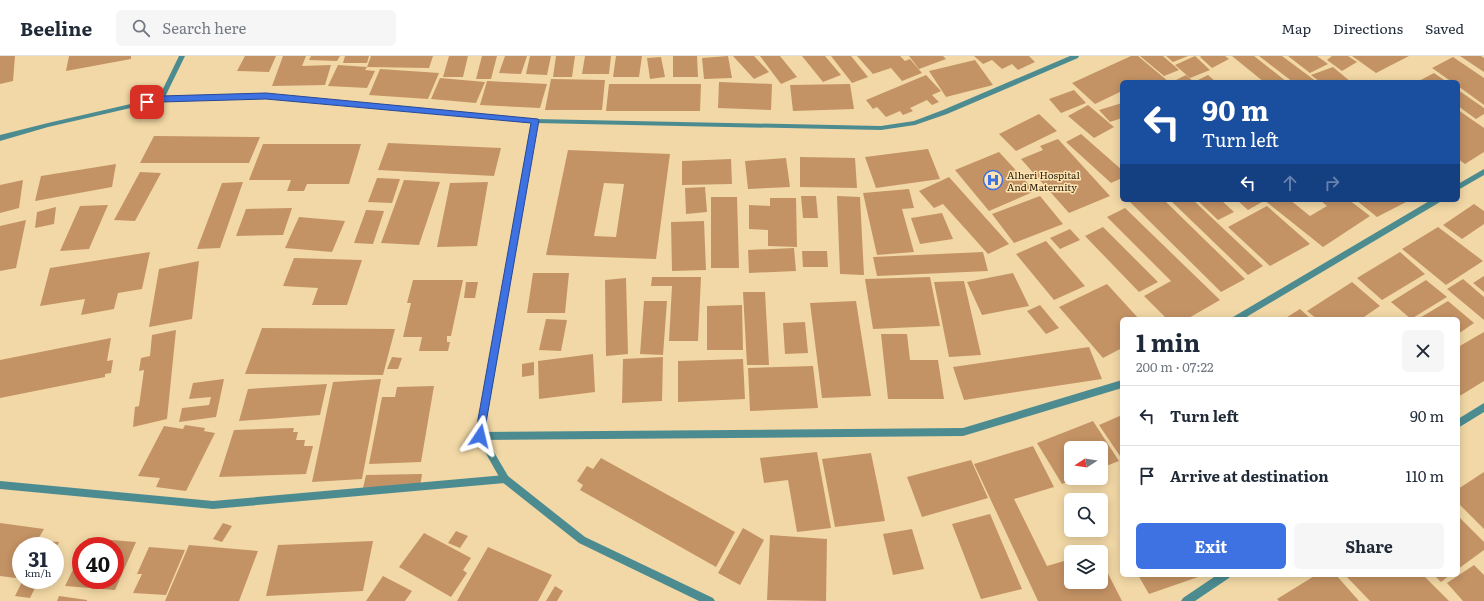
<!DOCTYPE html>
<meta charset="utf-8">
<style>
:root{--surface:#fff;--page:#f6f6f7;--text:#1f2937;--muted:#747a83;--line:#e0e1e3;--accent:#3e71e2}
body{margin:0;font-family:Literata,serif;background:var(--page);color:var(--text);height:100vh;display:flex;flex-direction:column;font-size:15px;white-space:nowrap}
*{box-sizing:border-box;margin:0}
p{font-size:13px;color:var(--muted)}
.icon{flex:none;width:22px;height:22px;fill:none;stroke:currentColor;stroke-width:2;stroke-linecap:round;stroke-linejoin:round}
.map{position:relative;flex:1;overflow:hidden}
.panel{position:absolute;left:1120px;top:261px;width:340px;height:260px;display:flex;flex-direction:column;background:var(--surface);border-radius:6px;box-shadow:0 2px 10px #0003}
.panel>*{flex:none}
.banner{position:absolute;left:1120px;top:24px;width:340px;height:122px;border-radius:6px;box-shadow:0 2px 10px #0003;background:#1a4fa0;color:#fff;overflow:hidden}
.needle{width:26px;rotate:258deg}
.tools{position:absolute;left:1064px;top:385px;display:grid;gap:8px}
.tools a{display:grid;place-items:center;width:44px;height:44px;border-radius:6px;background:var(--surface);box-shadow:0 2px 10px #0003;font-size:20px}
.speed{position:absolute;left:12px;top:481px;display:flex;gap:8px;font-size:20px;font-weight:700;text-align:center}
.speed>*{display:grid;place-content:center;width:52px;height:52px;border-radius:50%;background:var(--surface);box-shadow:0 2px 10px #0003;line-height:1}
.speed small{font-size:10px;font-weight:400}
.speed .limit{border:6px solid #d22;background:#fff;color:#111}
.pin{position:absolute;display:grid;place-items:center;width:34px;height:34px;color:#fff;margin:-17px;border-radius:8px;box-shadow:0 2px 6px #0006}
.me{position:absolute;width:44px;margin:-22px;rotate:10deg;stroke-linejoin:round;filter:drop-shadow(0 0 3px #0008)}
.turn{display:flex;align-items:center;gap:14px;height:84px;padding:0 16px;font-size:18px}
.turn .icon{width:52px;height:52px;stroke-width:2.5}
.turn b{display:block;font-size:28px;line-height:34px}
.lanes{display:flex;align-items:center;height:38px;padding:0 16px;background:#0003;justify-content:center;gap:20px;direction:ltr}
.lanes .off{opacity:.35}
.round{display:grid;place-items:center;flex:none;width:42px;height:42px;border-radius:6px;background:var(--page)}
.overview{display:flex;align-items:center;justify-content:space-between;height:68px;padding:0 16px}
h1{font-size:24px;font-weight:700;line-height:30px}
.cta{display:flex;gap:8px;margin-top:auto;padding:8px 16px}
.cta a{flex:1;height:46px;border-radius:6px;background:var(--accent);color:#fff;font-size:16px;font-weight:700;line-height:46px;text-align:center}
.cta a+a{background:var(--page);color:var(--text)}
ul{padding:0;list-style:none}
li{display:flex;align-items:center;gap:12px;height:60px;padding:0 16px;border-top:1px solid var(--line)}
li div{flex:1}
li b{display:block;font-size:15px}
li em{font-style:normal}
header{display:flex;align-items:center;gap:24px;box-sizing:border-box;height:56px;padding:0 20px;background:var(--surface);border-bottom:1px solid var(--line)}
header strong{font-size:19px}
nav{display:flex;gap:22px;margin-inline-start:auto;font-size:14px}
.search{width:280px;height:36px;background:var(--page);display:flex;align-items:center;gap:10px;box-sizing:border-box;padding:0 14px;border-radius:6px;color:var(--muted);font-size:15px}
.map>svg:first-child{display:block}
.building{fill:#c49365;fill-rule:evenodd}
.lines{fill:none;stroke-linecap:round;stroke-linejoin:round}
.minor{fill:#4c8c91;fill-rule:evenodd}
.tertiary{fill:#4c8c91;fill-rule:evenodd}
.route{fill:#3e71e2;stroke:#284993}
.labels{text-anchor:middle;dominant-baseline:central;stroke-width:3;stroke-linejoin:round;paint-order:stroke}
.poi-label{font-size:10px;fill:#2c220f;stroke:#ffe5b3;text-anchor:start}
</style>
<header>
<strong>Beeline</strong>
<div class="search"><svg class="icon" aria-label="search" viewBox="0 0 24 24"><circle cx="10" cy="10" r="6"/><path d="M15 15l6 6"/></svg>Search here</div>
<nav><a>Map</a><a>Directions</a><a>Saved</a></nav>
</header>
<div class="map">
<svg width="1484" height="545" viewBox="0 0 1484 545">
<rect width="100%" height="100%" fill="#f2d8a6"/>
<!-- building -->
<path class="building" d="M0 0H15L13 25 0 28Z
M69 0H131V3L66 15Z
M245 0H276L269 16 237 15Z
M283 0H306L302 10 331 9 325 29 272 30Z
M311 0H340L337 5 309 4Z
M345 0H369L367 7H343Z
M371 0H433L429 12 367 11Z
M449 0H468L463 21H443Z
M482 0H497L491 23H476Z
M505 0H527L521 18 499 17Z
M530 0H551L547 19 526 18Z
M556 0H575L572 21H553Z
M585 0H611L609 18H582Z
M616 0H642L639 21H613Z
M673 0H697L698 21H673Z
M728 0 732 22 704 23 702 2Z
M733 0H754L769 16 754 23Z
M760 0H780L797 21 781 28Z
M802 0H825L841 19 823 26Z
M831 0H851L868 21 852 27Z
M857 0H900L905 5 910 3 922 17 902 25 891 12 873 18Z
M909 0H943L946 3 919 13Z
M974 0H1029L1035 6 1018 14 1012 8 1002 13 992 4 983 8Z
M1131 0H1138L1169 26H1122V35L1095 48 1072 27Z
M1140 0H1163L1179 14 1164 20Z
M1166 0H1188L1173 6Z
M1195 0 1210 14 1190 22 1175 9Z
M1201 0H1225L1229 3 1212 12 1200 1Z
M1232 0H1254L1287 26H1264Z
M1259 0H1282L1317 26H1293Z
M1288 0H1317L1328 8 1310 17Z
M1332 0H1348L1357 6 1342 15 1327 4Z
M1352 0H1409L1376 17Z
M1460 0H1481L1484 2V16Z
M661 1 665 21 650 23 647 2Z
M1453 1 1484 22V49L1458 30V26H1452L1432 12Z
M975 4 993 29 946 41 929 15Z
M338 9 367 11 365 14 375 15 367 32 328 30Z
M1333 11 1351 26H1320L1311 19Z
M380 13 439 17 428 43 369 39Z
M1434 17 1447 26H1417Z
M926 19 941 35 932 39 939 46 932 49 927 44 910 52 913 55 903 59 900 55 886 61 877 51 873 53 866 44Z
M1186 19 1194 26 1208 19 1216 26H1172Z
M440 22 485 26 476 47 431 43Z
M551 23 605 24 602 54H545Z
M487 25 547 28 540 52 480 49Z
M719 26 772 28 771 54 718 52Z
M609 28H701L700 55H606Z
M850 28 854 53 793 55 790 29Z
M1074 34 1086 47 1061 57 1049 43Z
M1458 34 1484 52V58L1476 63 1458 50Z
M1122 47V62L1110 66 1099 54Z
M1088 49 1114 71 1094 82 1068 60Z
M1458 54 1484 72V96L1465 108 1458 103Z
M1039 58 1057 75 1016 95 999 78Z
M1081 78 1122 114V122L1111 127 1066 86Z
M154 80 260 81 249 107H140Z
M1058 83 1110 140 1069 157 1021 103 1043 94 1040 90Z
M388 87 501 92 494 120 378 114Z
M263 88H361L349 128H307L304 135H287L291 124H249Z
M928 93 940 123 876 132 865 101Z
M568 94 670 98 656 203 546 199ZM604 127 624 128 616 181 594 180Z
M999 96 1035 135 989 155 955 114Z
M800 101 855 102 857 132 800 131Z
M786 102 790 131 748 133 745 105Z
M731 103 732 128 682 129V105Z
M116 108 112 131 35 145 41 120Z
M140 116 161 117 135 165 114 164Z
M949 121 1009 188 988 198 943 148 934 152 919 135Z
M377 122 400 123 392 147 368 146Z
M23 124 19 152 0 157V129Z
M404 124 440 126 419 189 381 187Z
M243 126 220 192 197 193 222 127Z
M488 126 477 190 437 191 450 127Z
M705 131 707 156 686 158 685 132Z
M909 133 914 152 902 153 914 196 877 199 863 137Z
M801 140H816L818 162H803Z
M837 140 860 141 864 219 840 218Z
M1040 140 1063 168 1014 187 992 158Z
M711 141H737L739 212H711Z
M770 142H796L797 191 768 190V174L749 173V149L770 150Z
M1130 144H1166L1165 145 1245 223 1221 236 1129 145Z
M1170 144H1193L1263 210 1248 219Z
M1197 144H1221L1234 156 1218 164Z
M1237 144H1260L1262 146 1248 154Z
M1264 144H1290L1310 160 1327 150 1320 144H1349L1370 160 1323 191Z
M1356 144H1406L1408 145 1377 161Z
M1474 148 1484 155V168L1462 183 1443 169Z
M108 149 89 193 60 195 80 150Z
M1267 150 1310 188 1270 210 1228 171Z
M56 151 54 168 35 172 37 156Z
M292 152 283 179 236 180 246 153Z
M1125 152 1220 244 1187 263H1167L1144 240 1171 225 1107 161Z
M366 154 384 155 373 188 354 187Z
M942 157 953 183 920 188 911 162Z
M299 161 345 165 332 196 285 192Z
M26 164 16 212 0 215V170Z
M704 165 706 214 672 215 671 166Z
M1103 171 1158 226 1139 236 1085 180Z
M1438 171 1483 205 1446 229 1402 193Z
M1070 173 1080 184 1060 193 1050 182Z
M1046 185 1085 230 1054 244 1016 198Z
M794 192 796 215 749 217 748 194Z
M802 195H827L828 211H803Z
M150 196 142 233 118 237 114 253 81 259 85 243 40 250 50 212Z
M983 196 988 215 877 220 873 201Z
M1400 196 1425 218 1382 244 1357 222Z
M294 202 362 204 347 249H312L318 232 283 230Z
M199 205 192 263 149 271 159 213Z
M533 217H569L565 257H527Z
M1013 217 1029 250 982 259 967 226Z
M1484 220V236L1473 227Z
M652 221H701L698 285H669L672 230H651Z
M930 221 940 270 873 273 865 223Z
M626 222 628 298 606 300 605 224Z
M1463 223 1484 241V264L1447 233Z
M413 224H463L451 280H447V286H450L448 295H419L422 281H403L411 247H407Z
M1426 224 1447 241 1411 263 1391 246Z
M964 225 981 299 949 301 934 226Z
M466 226H478L475 242H464Z
M1352 226 1380 250 1361 263H1317L1307 255Z
M1107 228 1139 263H1122V292L1103 302 1059 251Z
M743 236H765L769 309H747Z
M644 245H667L663 299 640 298Z
M856 245 871 340 822 342 810 247Z
M1448 245 1474 267 1458 278V263H1418Z
M742 249 743 294H707V250Z
M1040 249 1059 272 1046 278 1027 255Z
M1300 253 1311 263H1284Z
M546 263 567 264 561 295 539 294Z
M805 266 808 297 785 298 783 267Z
M262 272 395 273 383 319 245 318Z
M176 274 167 363 133 371 135 351 139 350 144 314 139 315 141 302 150 300 152 279Z
M1484 276V325L1458 341V291Z
M881 278H907L910 304H938L944 343H888Z
M111 282 107 305 113 304 111 317 105 318V321L0 342V304Z
M1089 291 1102 323 964 344 953 311Z
M593 298 595 336 539 343 538 305Z
M392 301 402 302 398 313H387Z
M663 301 662 345 622 347 623 303Z
M743 303 745 343 678 346V305Z
M534 306V319L522 321V308Z
M813 310 818 352 750 355 748 312Z
M224 323 216 361 179 366 182 352 209 349 211 341 189 343 193 327Z
M381 323 362 423 312 426 333 326Z
M327 328 320 359 239 365 248 333Z
M434 330 421 406 369 408 382 341H395L397 331Z
M1122 359V403L1099 369Z
M1093 365 1119 405 1101 412V392H1071V422H1076L1062 428 1037 387Z
M185 369 205 372 204 375 215 377 186 435 156 431 160 422 138 420 164 370 183 373Z
M294 372 293 376H298L296 384H305L304 390H313L306 418 219 421 234 374Z
M1033 390 1054 431 1014 443 1047 510 1071 503V526H1101V504L1122 545H1038L974 408Z
M817 396 831 472 797 476 788 424 764 427 760 402Z
M871 397 885 465 835 471 822 403Z
M601 402 735 476 716 511 580 434 583 429 577 425 587 410 593 413Z
M971 404 988 442 922 461 907 421Z
M1484 416V473L1458 447V433Z
M422 418 420 431 363 432 366 419Z
M990 458 1022 533 981 543 952 468Z
M1458 460 1484 486V494L1458 513Z
M0 467 44 473 34 490H21V513L16 522 0 520Z
M223 467 232 470 222 486 213 483Z
M743 472 764 484 740 529 718 517Z
M912 473 924 513 893 519 883 478Z
M456 475 468 480 460 492 448 487Z
M424 477 471 502 463 514 467 517 451 541 399 511Z
M770 479 827 483 826 545 767 544Z
M88 482 136 486 115 534 65 530 81 497V524H115V490H84Z
M44 485 59 486 55 494V490H42Z
M373 485 363 535 266 540 278 489Z
M189 489 258 495 239 545H165Z
M149 491 185 494 166 539 133 537 142 518H137Z
M488 491 552 519 538 545H457Z
M1474 509 1484 519V545H1463L1447 527Z
M1138 519H1197L1198 521 1149 538Z
M1316 519H1336L1359 545H1279L1277 543Z
M1345 519H1423L1449 545H1370Z
M1434 519H1450L1441 526Z
M383 520 412 535 405 545H366Z
M23 524H39L30 542 15 540Z
M555 530 563 535 557 545H546Z
M59 540 87 544V545H57Z"/>
<g class="lines">
<!-- minor -->
<path class="minor" d="M179 0H185L163 45H159L158 43Z
M1070 0H1079L1078 2 947 58 915 69 881 74 535 67 532 65 535 63 881 70 914 65 943 54Z
M1484 113V119L1458 134V128Z
M1431 144H1441L1440 146 1243 263H1232L1233 261Z
M1122 324V332L963 380 480 384 477 383 476 380 477 377 480 376 963 372Z
M1484 347V356L1458 372V363Z
M505 419 508 420 509 423 508 426 505 427 213 453 0 433V425L213 445Z
M1217 519H1231L1229 522 1195 545H1181L1183 542Z"/>
<!-- tertiary -->
<path class="tertiary" d="M266 38 537 63 538 65 484 379 508 420 585 481 713 542 715 545H699L579 487 502 426 476 380 531 67 266 42 161 45 48 71 0 85V79L48 67 161 41Z"/>
</g>
<!-- route -->
<path class="route" d="M266 37 538 63 539 64 483 384 480 385 477 384 475 380 531 67 266 43 161 46 147 49 143 46 144 44 161 40Z"/>
<!-- icons -->
<defs>
<symbol id="hospital-ring" viewBox="-11 -11 22 22"><circle r="9.5" fill="#ffe5b3" stroke="#3e71e2" stroke-width="1.5"/><path d="M-5-5h3v3.5h4V-5h3V5h-3V1.5h-4V5h-3Z" fill="#3e71e2"/></symbol>
</defs>
<g fill-rule="evenodd">
<use href="#hospital-ring" x="982" y="113" width="22" height="22"/>
</g>
<g class="labels">
<!-- poi labels -->
<g class="poi-label">
<text x="1007" y="118">Alheri Hospital<tspan x="1007" dy="12">And Maternity</tspan></text>
</g>
</g>
</svg>
<div class="tools">
<a><svg class="needle" viewBox="-14 -14 28 28"><path d="M0-13l5 13h-10z" fill="#e53935"/><path d="M0 13l5-13h-10z" fill="#747a83"/></svg></a>
<a><svg class="icon" aria-label="search" viewBox="0 0 24 24"><circle cx="10" cy="10" r="6"/><path d="M15 15l6 6"/></svg></a>
<a><svg class="icon" aria-label="layers" viewBox="0 0 24 24"><path d="M12 4l9 5-9 5-9-5zM3 14l9 5 9-5"/></svg></a>
</div>
<div class="speed"><div>31<small>km/h</small></div><div class="limit">40</div></div>
<div class="pin" style="left:147px;top:46px;background:#d93025"><svg class="icon" aria-label="arrive" viewBox="0 0 24 24"><path d="M6 21V4h12l-3 4 3 4H6"/></svg></div>
<svg class="me" style="left:480px;top:380px" viewBox="-20 -20 40 40"><path d="M0-17L14 15 0 8-14 15z" fill="#3e71e2" stroke="#fff" stroke-width="4"/></svg>
<div class="banner">
<div class="turn"><svg class="icon" aria-label="left" viewBox="0 0 24 24"><path d="M17 20v-9H6M10 6l-5 5 5 5"/></svg><div><b>90 m</b>Turn left</div></div>
<div class="lanes"><svg class="icon" aria-label="left" viewBox="0 0 24 24"><path d="M17 20v-9H6M10 6l-5 5 5 5"/></svg><svg class="icon off" aria-label="ahead" viewBox="0 0 24 24"><path d="M12 20V5M6 11l6-6 6 6"/></svg><svg class="icon off" aria-label="right" viewBox="0 0 24 24"><path d="M7 20v-9h11M14 6l5 5-5 5"/></svg></div>
</div>
<section class="panel">
<div class="overview"><div><h1>1 min</h1><p>200 m · 07:22</p></div><a class="round"><svg class="icon" aria-label="close" viewBox="0 0 24 24"><path d="M6 6l12 12M18 6L6 18"/></svg></a></div>
<ul>
<li><svg class="icon" aria-label="left" viewBox="0 0 24 24"><path d="M17 20v-9H6M10 6l-5 5 5 5"/></svg><div><b>Turn left</b></div><em>90 m</em></li>
<li><svg class="icon" aria-label="arrive" viewBox="0 0 24 24"><path d="M6 21V4h12l-3 4 3 4H6"/></svg><div><b>Arrive at destination</b></div><em>110 m</em></li>
</ul>
<div class="cta"><a>Exit</a><a>Share</a></div>
</section>
</div>
